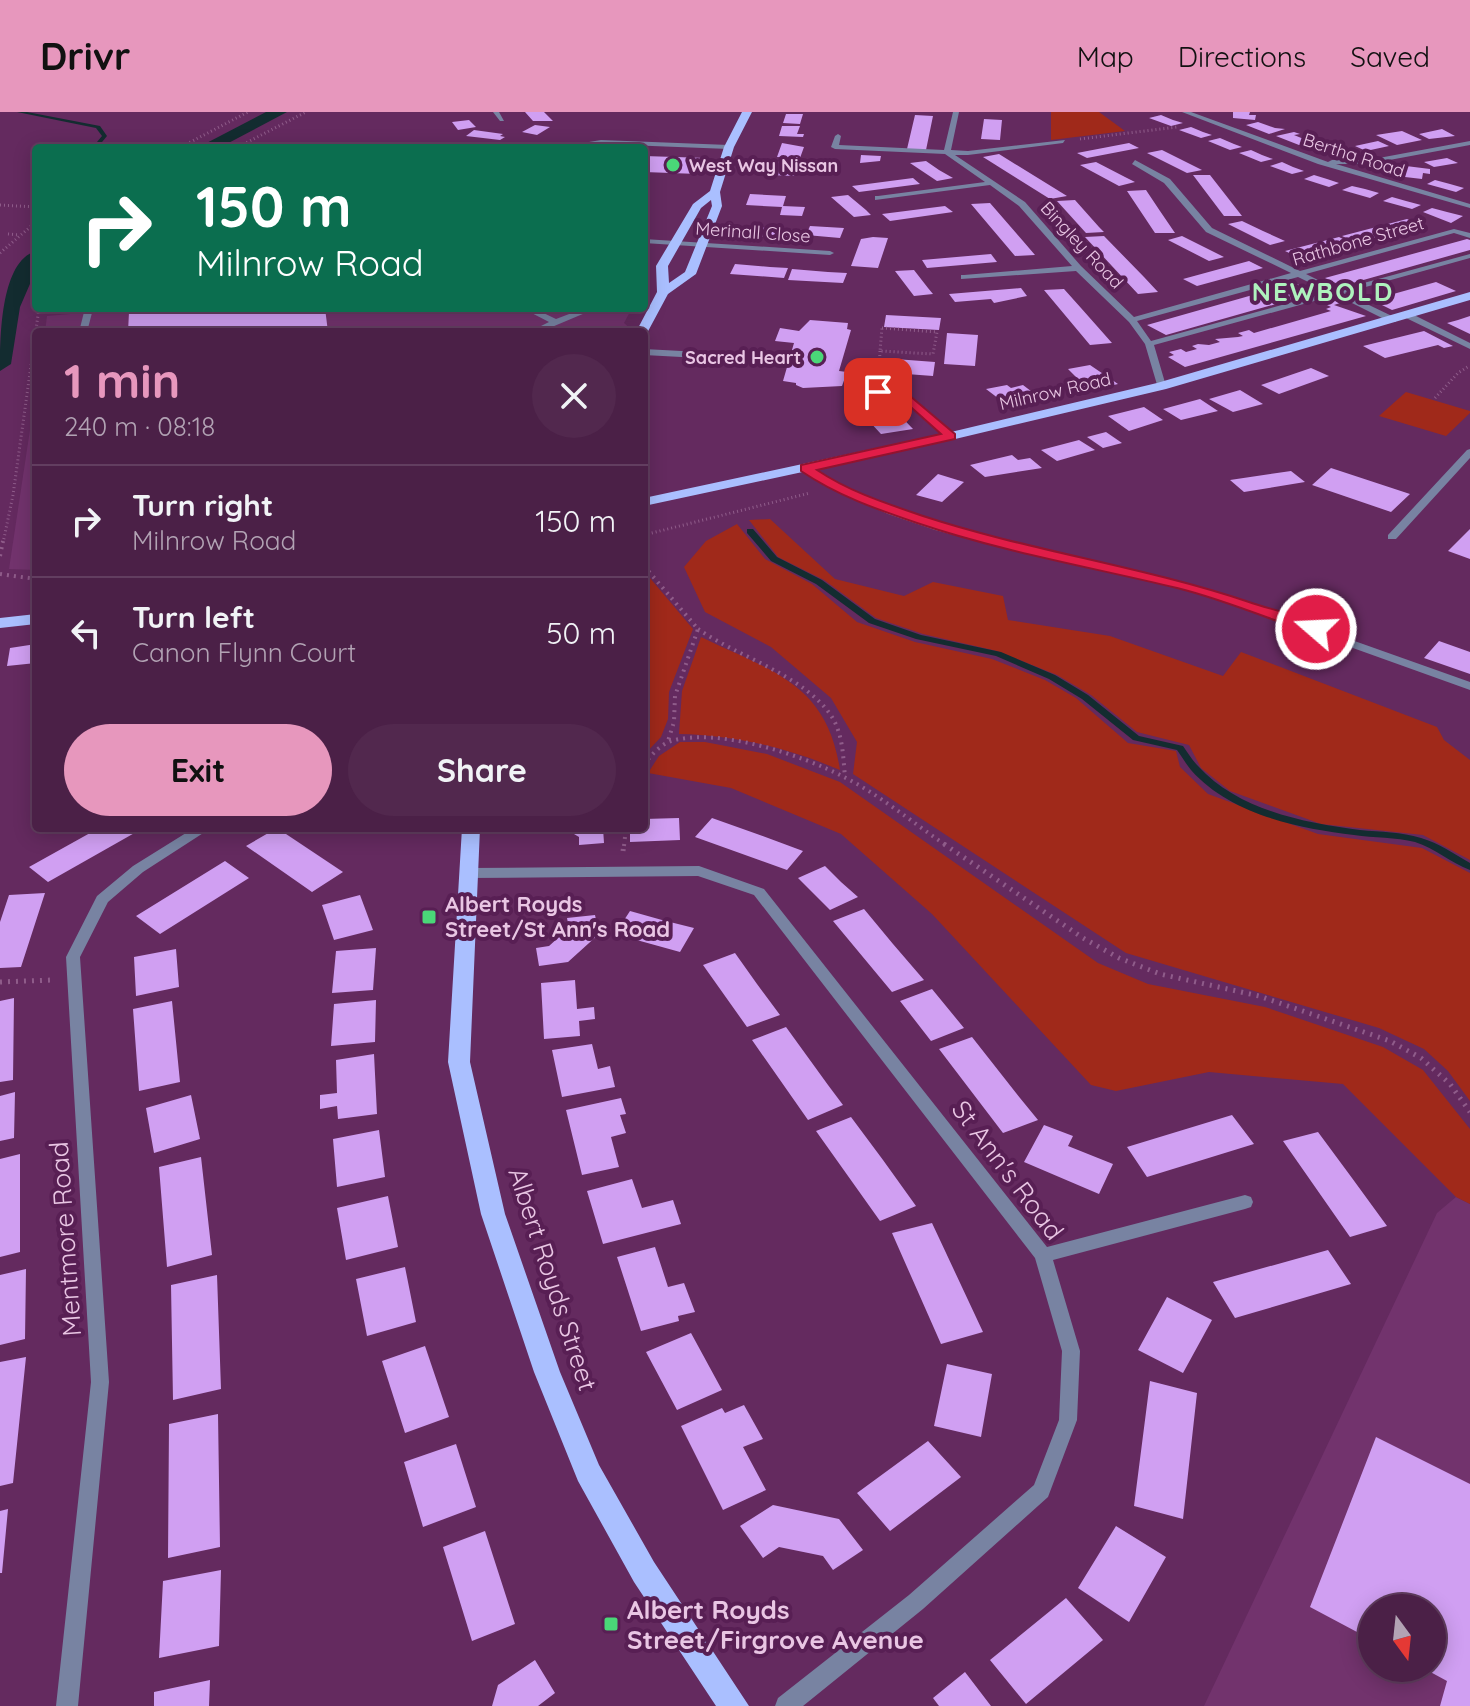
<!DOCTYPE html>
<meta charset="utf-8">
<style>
:root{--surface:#4b2047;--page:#52284e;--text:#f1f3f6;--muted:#b2a3b4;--line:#623e60;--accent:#e797bd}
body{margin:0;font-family:Quicksand,sans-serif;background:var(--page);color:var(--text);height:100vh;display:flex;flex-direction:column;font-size:30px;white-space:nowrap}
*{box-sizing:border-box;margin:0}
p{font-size:26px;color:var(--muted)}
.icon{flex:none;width:44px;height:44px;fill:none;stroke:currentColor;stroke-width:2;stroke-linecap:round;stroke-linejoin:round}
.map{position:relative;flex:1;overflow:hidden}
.side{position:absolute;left:32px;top:216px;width:616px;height:504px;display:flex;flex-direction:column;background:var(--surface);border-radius:8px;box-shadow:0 4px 20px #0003,0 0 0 2px var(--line)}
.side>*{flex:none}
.banner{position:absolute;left:32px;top:32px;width:616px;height:168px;border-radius:8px;box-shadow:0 4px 20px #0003,0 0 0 2px var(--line);background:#0b6e4f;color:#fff;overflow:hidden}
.needle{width:52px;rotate:165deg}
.fabs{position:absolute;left:1358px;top:1482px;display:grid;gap:16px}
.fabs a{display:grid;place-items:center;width:88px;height:88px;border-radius:50%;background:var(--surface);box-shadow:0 4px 20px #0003,0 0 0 2px var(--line);font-size:40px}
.pin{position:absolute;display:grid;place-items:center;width:68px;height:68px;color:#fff;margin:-34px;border-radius:16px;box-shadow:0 4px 12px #0006}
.me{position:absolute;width:88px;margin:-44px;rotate:289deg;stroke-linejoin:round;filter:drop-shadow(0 0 6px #0008)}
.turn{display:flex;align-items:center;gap:28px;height:168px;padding:0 32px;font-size:36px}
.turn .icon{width:104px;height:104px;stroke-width:2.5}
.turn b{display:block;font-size:56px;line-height:68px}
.round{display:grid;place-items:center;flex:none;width:84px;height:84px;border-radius:42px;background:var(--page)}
.overview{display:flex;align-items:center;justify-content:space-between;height:136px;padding:0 32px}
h1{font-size:48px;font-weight:700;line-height:60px;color:var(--accent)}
.action{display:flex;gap:16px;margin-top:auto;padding:16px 32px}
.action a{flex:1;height:92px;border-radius:48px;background:var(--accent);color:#111;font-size:32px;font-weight:700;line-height:92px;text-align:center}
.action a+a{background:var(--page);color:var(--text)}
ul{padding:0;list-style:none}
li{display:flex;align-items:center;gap:24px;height:112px;padding:0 32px;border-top:2px solid var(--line)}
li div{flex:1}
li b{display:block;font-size:30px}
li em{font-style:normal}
header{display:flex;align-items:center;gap:48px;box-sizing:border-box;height:112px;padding:0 40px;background:var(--accent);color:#111}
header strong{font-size:38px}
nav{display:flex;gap:44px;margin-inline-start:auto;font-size:28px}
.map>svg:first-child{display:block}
.built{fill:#72336d;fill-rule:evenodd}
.green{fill:#a0291a}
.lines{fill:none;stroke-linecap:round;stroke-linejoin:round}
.stream{fill:#132c30;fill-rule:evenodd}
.canal{fill:#132c30;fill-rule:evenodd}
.building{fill:#d09ff2}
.path-far2{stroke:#8f5c8a;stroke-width:3;stroke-dasharray:1 3;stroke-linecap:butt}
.path-far1{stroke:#8f5c8a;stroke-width:4;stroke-dasharray:2 5;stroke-linecap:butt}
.path{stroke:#8f5c8a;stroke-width:5;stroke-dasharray:2 6;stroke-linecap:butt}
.minor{fill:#7883a2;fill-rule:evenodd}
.major{fill:#aabfff;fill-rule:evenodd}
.route{fill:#e11d48;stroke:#92132f;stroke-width:2}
.poi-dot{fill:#4ad778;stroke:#581f54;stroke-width:3}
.labels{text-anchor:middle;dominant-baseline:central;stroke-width:8;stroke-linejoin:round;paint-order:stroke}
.far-street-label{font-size:18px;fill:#e9c6e4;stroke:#581f54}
.far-poi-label{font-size:18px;font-weight:bold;fill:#e9c6e4;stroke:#581f54;text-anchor:start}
.poi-label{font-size:22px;font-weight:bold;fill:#e9c6e4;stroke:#581f54;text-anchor:start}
.far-district-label{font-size:26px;font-weight:bold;letter-spacing:2px;fill:#aef2bd;stroke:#581f54}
.near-street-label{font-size:26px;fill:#e9c6e4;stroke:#581f54}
.near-poi-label{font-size:26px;font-weight:bold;fill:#e9c6e4;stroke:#581f54;text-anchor:start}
</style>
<header>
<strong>Drivr</strong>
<nav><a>Map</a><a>Directions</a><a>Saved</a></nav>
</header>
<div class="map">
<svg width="1470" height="1594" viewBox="0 0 1470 1594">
<rect width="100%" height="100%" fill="#642a5f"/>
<!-- built -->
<path class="built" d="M139 196H632L624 211 634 220H45L47 204Z
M36 278V458L9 457Z
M1456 1085 1470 1092V1594H1204L1437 1101ZM1372 1496H1432V1556H1372Z"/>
<!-- green -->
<path class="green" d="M1051 0H1099L1125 19 1051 28Z
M1406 280 1470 299V301L1446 324 1379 304Z
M770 407 835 467 904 484 933 470 1003 484 1008 508 1110 524 1223 564 1241 540 1437 615 1444 628 1470 648V748L1423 723 1321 712 1230 679 1201 656 1189 633 1137 620 1091 583 1057 563 997 539 923 522 876 506 824 468 778 445 749 408Z
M737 412 765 447 812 472 857 510 915 530 992 547 1045 568 1076 586 1128 631 1176 639 1180 655 1208 682 1318 722 1422 736 1470 761V989L1448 959 1424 937 1379 916 1126 841 853 662 857 630 831 586 771 535 705 500 684 455 706 429Z
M644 459 693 517 669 580 668 607 661 625 644 643Z
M701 525C771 559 827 571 840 658 788 636 735 623 679 622L682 579Z
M680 630H705L767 642 840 670 1098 851 1148 872 1265 895 1383 935 1423 958 1470 1017V1092L1456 1085 1343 972 1209 960 1116 979 1091 973 932 802 841 722 731 676 648 661 659 644Z"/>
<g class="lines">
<!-- stream -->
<path class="stream" d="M17 0H27L100 14 107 24 102 30 108 33 107 36H101L102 34 97 30 102 24 96 16Z
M747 417H753L777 445 822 468 875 507 921 523 1001 540 1055 563 1088 583 1139 624 1183 634C1188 641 1192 648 1198 654 1238 698 1304 711 1360 718 1381 720 1401 720 1421 726 1439 731 1454 742 1470 751V758C1451 751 1435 736 1415 730 1396 725 1374 726 1354 723 1298 716 1231 703 1191 658 1186 652 1182 645 1177 638L1133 628 1082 587 1049 567 996 544 916 527 869 511 816 472 771 449 747 421Z"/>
<!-- canal -->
<path class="canal" d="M266 0H287L219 36H197Z
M36 139V158L20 195 11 252 0 259C0 228 0 149 36 139Z"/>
</g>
<!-- building -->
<path class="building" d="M525 0H544L553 9H533Z
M1233 0H1250L1249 3H1256L1255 8 1233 6Z
M786 2H803L800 12 783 11Z
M915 3 933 4 926 38 907 37Z
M1161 3 1173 8 1183 11 1171 14 1149 6Z
M984 7 1002 8 1000 28 981 27Z
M469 8 476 15 458 18 452 10Z
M1258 10 1275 16 1285 17 1269 22 1246 13Z
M535 13 550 15 537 23 522 20Z
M782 14H800L797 22H804L803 25 779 24Z
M1191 15 1203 20 1212 23 1201 26 1179 18Z
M1442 17 1455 24 1429 27 1419 22Z
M474 18 503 22 500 24 505 25 500 28 466 24Z
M1402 19 1422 28 1397 33 1376 23Z
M1294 20 1300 22 1294 23 1311 30 1299 33 1276 24Z
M1220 26 1234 32 1242 35 1230 38 1208 29Z
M1378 29 1389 34 1366 39 1355 34Z
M782 31 804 35 800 46 777 45Z
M1129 31 1139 36 1087 46 1077 41Z
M1317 33 1349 36 1348 42 1317 39Z
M1162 38 1202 58 1187 61 1147 41Z
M1251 38 1262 43 1273 47 1261 50 1239 41Z
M999 42 1015 52 1067 84 1050 87 983 45Z
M861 43 881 44 880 49 860 51Z
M644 44 706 46 698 62 644 60Z
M1447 46 1458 51 1434 55 1424 50Z
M775 49 798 53 794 64 770 63Z
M926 49 939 58 953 66 937 69 910 51Z
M1096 50 1125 65 1135 70 1119 74 1080 53Z
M1282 50 1293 55 1304 59 1292 62 1270 54Z
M1406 54 1430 57V62L1423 61 1422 67 1405 65Z
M1193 63H1210L1242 104H1224Z
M1314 63 1327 67 1339 71 1329 75 1304 67Z
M913 66 920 72 859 80 852 74Z
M1435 68 1450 72 1464 76 1456 80 1427 72Z
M1352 74 1365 77 1379 81 1370 86 1342 78Z
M1146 78 1160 99 1175 121H1155L1127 79Z
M750 82 786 84 783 94 805 95 802 104 780 103 782 95 746 93Z
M848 83 866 98 871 103 854 105 831 85Z
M1392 85 1406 89 1421 93 1412 97 1383 89Z
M1075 88 1099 115 1104 120 1086 121 1057 89Z
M990 91 1023 129 1035 143 1015 144 971 92Z
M945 94 953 100 890 109 882 102Z
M1432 96 1447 100 1463 104 1451 111 1423 100Z
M1407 107 1421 113 1357 131 1342 124Z
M1242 109 1263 119 1285 129 1270 133 1228 112Z
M810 114 844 116 840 126 806 123Z
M752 115 803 118 800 127 748 124Z
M1104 124 1144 165 1158 180 1138 182 1085 125Z
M1182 124 1224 145 1209 149 1168 128Z
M873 125 888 126 878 156 851 154 861 127Z
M1339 125 1353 132 1300 146 1285 139Z
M1467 127 1470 128V138L1342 174 1325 166Z
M991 142 997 150 927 156 922 148Z
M1249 149 1263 156 1197 174 1183 167Z
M735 152 770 155 788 156 784 166 730 162Z
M792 157 828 160 847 161 843 171 788 168Z
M914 158 928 176 933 182 914 184 895 159Z
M1436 170 1456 179 1392 198 1372 188Z
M1295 171 1315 181 1166 223 1147 213Z
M1021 176 1027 184 994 191 991 187 955 190 949 182Z
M1064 177 1081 196 1112 231 1090 233 1044 178Z
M1335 189 1340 191 1334 193 1366 204 1185 255 1168 245 1174 243 1169 240 1181 237 1186 240 1197 237 1192 234 1198 232 1209 233 1220 230 1215 227 1238 225 1243 224 1238 221 1249 218 1254 221 1331 199 1326 197 1331 195 1325 192Z
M168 196H325L328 220H128L129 200Z
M886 203 941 206 939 218 884 215Z
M1470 204V222L1447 211 1458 208Z
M810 208 848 211 847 217 851 218 839 259 847 260 842 274 803 276 796 273V271L783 269 794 231 775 229 780 216 799 219Z
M1424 219 1453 234 1444 236 1438 233 1385 246 1363 234Z
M947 221 978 223 975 254 944 252Z
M895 247 935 250 933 264 893 261Z
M1090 253 1118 272 1084 280 1073 272 1081 270 1068 257Z
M1311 256 1329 264 1279 282 1261 273Z
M1007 273 1011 276 1023 273 1040 286 1007 293 986 277Z
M1240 278 1263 292 1233 300 1209 287Z
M1200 287 1218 299 1181 308 1163 297Z
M886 289 913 317 881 322 855 294Z
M1144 295 1163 308 1129 319 1108 304Z
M1106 320 1122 331 1103 336 1087 325Z
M1079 328 1095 338 1057 349 1041 338Z
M1012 343 1018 348 1030 346 1042 356 985 365 970 353Z
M1331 356 1410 382 1391 400 1312 373Z
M1291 359 1305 370 1244 380 1230 368Z
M938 362 964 370 942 390 916 383Z
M1470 417V447L1448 439Z
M1439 529 1470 540V562L1424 546Z
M36 532V551L7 554 10 536Z
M679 706 680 728 630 730V716H644V707Z
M712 706 757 722 803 739 787 758 695 725Z
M99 716H134L138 719 48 770 29 755Z
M277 716 343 760 312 780 246 734Z
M564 716H603L604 731 579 733V725Z
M225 749 249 766 160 822 136 804Z
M825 754 841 770 858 785 830 798 798 766Z
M45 781 21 855 0 856V810L9 783Z
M360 783 373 818 334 828 322 793Z
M864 797 893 832 924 868 892 880 833 809Z
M630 799 662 808 694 816 680 840 615 822Z
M595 803 599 822 568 850 539 854 536 836 549 834 569 816 567 806Z
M376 836 373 878 332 881 336 839Z
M176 837 179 875 136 884 134 845Z
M735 841 757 872 780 903 747 915 703 853Z
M575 868 577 897 594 895 595 907 579 909 580 924 544 927 541 871Z
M932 877 964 916 931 929 900 889Z
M14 886 13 968 0 970V889Z
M376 888 375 930 331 934 334 892Z
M172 889 180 970 139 979 133 897Z
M786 915 828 973 843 993 808 1008 752 928Z
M972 925 1020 986 1038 1008 1003 1021 939 937Z
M592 932 598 957 610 954 615 975 562 985 552 938Z
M374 942 377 1002 338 1007 337 994 320 997V983L337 981 336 948Z
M15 980 14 1026 0 1029V984Z
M191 983 200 1027 154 1041 146 996Z
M621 986 626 1002 620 1003 626 1021 611 1025 619 1055 582 1063 566 998Z
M1232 1003 1254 1032 1147 1065 1127 1035Z
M851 1005 883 1048 916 1094 880 1109 816 1019Z
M1044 1013 1073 1024 1068 1034 1113 1052 1099 1082 1024 1050Z
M379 1018 385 1065 337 1075 333 1027Z
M1318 1020 1352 1066 1387 1114 1350 1125 1283 1029Z
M20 1042V1140L0 1145V1047Z
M201 1045 212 1143 167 1155 159 1055Z
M632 1067 642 1096 673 1088 681 1112 603 1132 587 1079Z
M388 1084 398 1135 346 1148 337 1096Z
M932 1111 983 1220 941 1232 892 1121Z
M655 1135 668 1175 684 1171 695 1200 678 1204 679 1209 641 1219 617 1145Z
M1328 1138 1351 1172 1235 1206 1213 1170Z
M405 1155 416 1210 367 1224 356 1167Z
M26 1157 25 1227 0 1233V1163Z
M217 1163 221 1277 173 1288 171 1173Z
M1167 1185 1212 1208 1183 1261 1138 1238Z
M691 1221 722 1278 677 1298 646 1240Z
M425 1234 449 1305 405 1321 382 1249Z
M26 1245 13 1371 0 1374V1250Z
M947 1252 992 1262 981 1325 934 1314Z
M1150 1269 1197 1281 1183 1407 1134 1394Z
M744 1293 763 1327 743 1335 766 1378 723 1398 681 1314 722 1296 725 1301Z
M218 1302 220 1435 168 1446 169 1312Z
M1376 1325 1470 1372V1594H1440L1447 1569 1423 1556H1432V1496H1372V1528L1310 1495Z
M928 1329 961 1365 890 1419 857 1381Z
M456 1332 476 1395 423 1415 404 1350Z
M773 1393 839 1407 863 1438 833 1458 823 1444 779 1435 763 1446 740 1414Z
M8 1397 2 1461H0V1399Z
M1116 1414 1166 1445 1129 1510 1078 1476Z
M485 1419 515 1512 472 1529 443 1435Z
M221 1458 219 1534 159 1546 163 1469Z
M1066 1486 1103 1528 1026 1592 990 1548Z
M535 1548 555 1581 538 1594H492L498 1573Z
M965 1560 991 1594H939L933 1586Z
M210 1568 209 1594H154V1580Z"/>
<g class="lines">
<!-- path-far2 -->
<path class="path-far2" d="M1080 27 1177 15
M179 36 248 0
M236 36 306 0
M0 93 36 95
M8 122 19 123
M0 141 36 110
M882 216 937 220 933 242 880 239Z
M879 260 880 239
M1435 286 1458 261 1469 254
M644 423 810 381
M3 431 13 383 39 196"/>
<!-- path-far1 -->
<path class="path-far1" d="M0 444 3 429
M644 454 698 517 675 584 674 610 668 629
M0 462 36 467
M698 517C738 545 806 564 832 605 843 623 843 644 845 665
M644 653C651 643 660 633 671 629 718 615 802 643 844 665 880 683 913 711 947 734
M624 734 626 716"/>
<!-- path -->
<path class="path" d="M944 732 1083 826 1119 846 1160 862 1259 884 1390 929 1421 946 1450 972 1470 1000
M623 739 624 732
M0 870 53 868"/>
<!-- minor -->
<path class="minor" d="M493 0H499L504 9H500Z
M953 0H959L951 38 968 39 1065 28 1063 31 968 43H955L1025 90 1081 154 1134 205 1291 161 1206 120 1164 71 1132 52 1135 48 1170 67 1212 116 1300 159 1454 117 1470 121V126L1454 121 1306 162 1338 178 1470 142V146L1344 181 1396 206V210H1390L1336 183 1154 233 1166 274 1158 276 1145 232 1129 210 1076 159 961 167V163H964L1072 154 1019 94 990 73 875 88V84H878L985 70 945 42 835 37 831 35 835 24 838 22 841 24 839 33 944 38ZM1298 165 1329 180 1151 229 1137 209Z
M1182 0H1191L1328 50 1332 48H1368L1470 29V33L1368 52H1336L1470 92V96L1318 52Z
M601 28 729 33 733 35 729 37 601 32 553 36Z
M644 127 830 139 834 141 830 143 644 131Z
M85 196 93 197 87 220H79Z
M522 196H533L556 207 585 196H597L540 220H529L549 210Z
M1404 201H1410L1470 231V237L1404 205Z
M644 237 700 240 704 243 700 246 644 243Z
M897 273 954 322V326H948L895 279 863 285 858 282Z
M1470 337V346L1396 427H1388V423L1467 338Z
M806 353 851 378 895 397 943 413 1208 477 1470 570V578L1200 481 988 432 935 418 888 402 843 382 802 358V354Z
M194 716H211L143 760 108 790 80 845 109 1270 78 1594H56L91 1270 66 845 97 784 133 754Z
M699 754 764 777 1047 1135 1245 1083 1251 1085 1253 1090 1251 1095 1245 1097 1053 1148 1080 1239 1077 1308 1048 1385 923 1497 803 1594H775L778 1586 909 1483 1034 1373 1059 1308 1062 1239 1035 1146 754 783 698 764 467 766 460 761 467 756Z"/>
<!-- major -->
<path class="major" d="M742 0H752L734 35 720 80 722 94 696 162 668 182 646 223 636 220 657 180 656 154 693 92 710 79 724 35ZM711 88 712 94 685 160 669 171 668 154 701 96Z
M1470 180V188L1166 277 951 328 644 394V386L951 320 1157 271Z
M36 502V512L0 516V506Z
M462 716H480L470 950 505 1102 560 1260 599 1353 654 1450 749 1594H716L634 1470 578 1369 534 1260 481 1102 448 950Z"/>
</g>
<!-- route -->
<path class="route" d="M897 273 955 322V327L817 358C850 380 885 391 923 404 1030 439 1142 454 1249 490 1268 497 1309 505 1323 517L1321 521H1310C1267 506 1222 487 1177 476 1090 455 1003 440 917 411 876 397 838 384 801 359V353L941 322 894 280 878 283 872 280Z"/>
<!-- markers -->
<g class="poi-dot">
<circle cx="673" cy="53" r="8"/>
<circle cx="817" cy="245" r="8"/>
<rect x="421" y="797" width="16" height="16" rx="4"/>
<rect x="603" y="1504" width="16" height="16" rx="4"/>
</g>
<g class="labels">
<!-- far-street labels -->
<g class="far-street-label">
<text transform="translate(1354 43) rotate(18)">Bertha Road</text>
<text transform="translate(753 120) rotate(4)">Merinall Close</text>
<text transform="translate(1358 129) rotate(-16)">Rathbone Street</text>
<text transform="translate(1082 133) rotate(47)">Bingley Road</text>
<text transform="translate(1055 279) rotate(-13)">Milnrow Road</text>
</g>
<!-- far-poi labels -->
<g class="far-poi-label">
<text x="689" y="53">West Way Nissan</text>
<text x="801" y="245" text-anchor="end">Sacred Heart</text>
</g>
<!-- poi labels -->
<g class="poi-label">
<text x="445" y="792">Albert Royds<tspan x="445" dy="25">Street/St Ann's Road</tspan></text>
</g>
<!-- far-district labels -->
<g class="far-district-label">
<text x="1323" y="179">NEWBOLD</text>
</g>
<!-- near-street labels -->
<g class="near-street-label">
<text transform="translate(1008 1058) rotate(53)">St Ann's Road</text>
<text transform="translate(65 1127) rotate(-94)">Mentmore Road</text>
<text transform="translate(553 1167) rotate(72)">Albert Royds Street</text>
</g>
<!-- near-poi labels -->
<g class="near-poi-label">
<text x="627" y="1497">Albert Royds<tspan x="627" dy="30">Street/Firgrove Avenue</tspan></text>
</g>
</g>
</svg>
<div class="fabs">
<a><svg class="needle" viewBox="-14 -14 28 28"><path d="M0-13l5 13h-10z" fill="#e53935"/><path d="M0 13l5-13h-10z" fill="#b2a3b4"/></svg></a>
</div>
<div class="pin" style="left:878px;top:280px;background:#d93025"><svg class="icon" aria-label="arrive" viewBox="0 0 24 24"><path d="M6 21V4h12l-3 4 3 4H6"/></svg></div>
<svg class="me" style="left:1316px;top:517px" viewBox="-20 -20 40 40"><circle r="17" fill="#e11d48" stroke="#fff" stroke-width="3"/><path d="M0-11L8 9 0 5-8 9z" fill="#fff"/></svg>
<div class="banner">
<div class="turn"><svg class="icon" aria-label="right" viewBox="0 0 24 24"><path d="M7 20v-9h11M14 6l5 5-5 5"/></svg><div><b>150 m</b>Milnrow Road</div></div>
</div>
<section class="side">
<div class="overview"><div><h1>1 min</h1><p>240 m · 08:18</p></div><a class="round"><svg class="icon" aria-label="close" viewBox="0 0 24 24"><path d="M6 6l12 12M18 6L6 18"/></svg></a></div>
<ul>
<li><svg class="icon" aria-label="right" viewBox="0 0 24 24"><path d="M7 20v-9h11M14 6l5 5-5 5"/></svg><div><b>Turn right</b><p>Milnrow Road</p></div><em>150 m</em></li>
<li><svg class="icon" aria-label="left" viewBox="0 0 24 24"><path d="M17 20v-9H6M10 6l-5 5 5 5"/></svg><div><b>Turn left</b><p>Canon Flynn Court</p></div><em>50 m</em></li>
</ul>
<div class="action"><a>Exit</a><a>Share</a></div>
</section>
</div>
